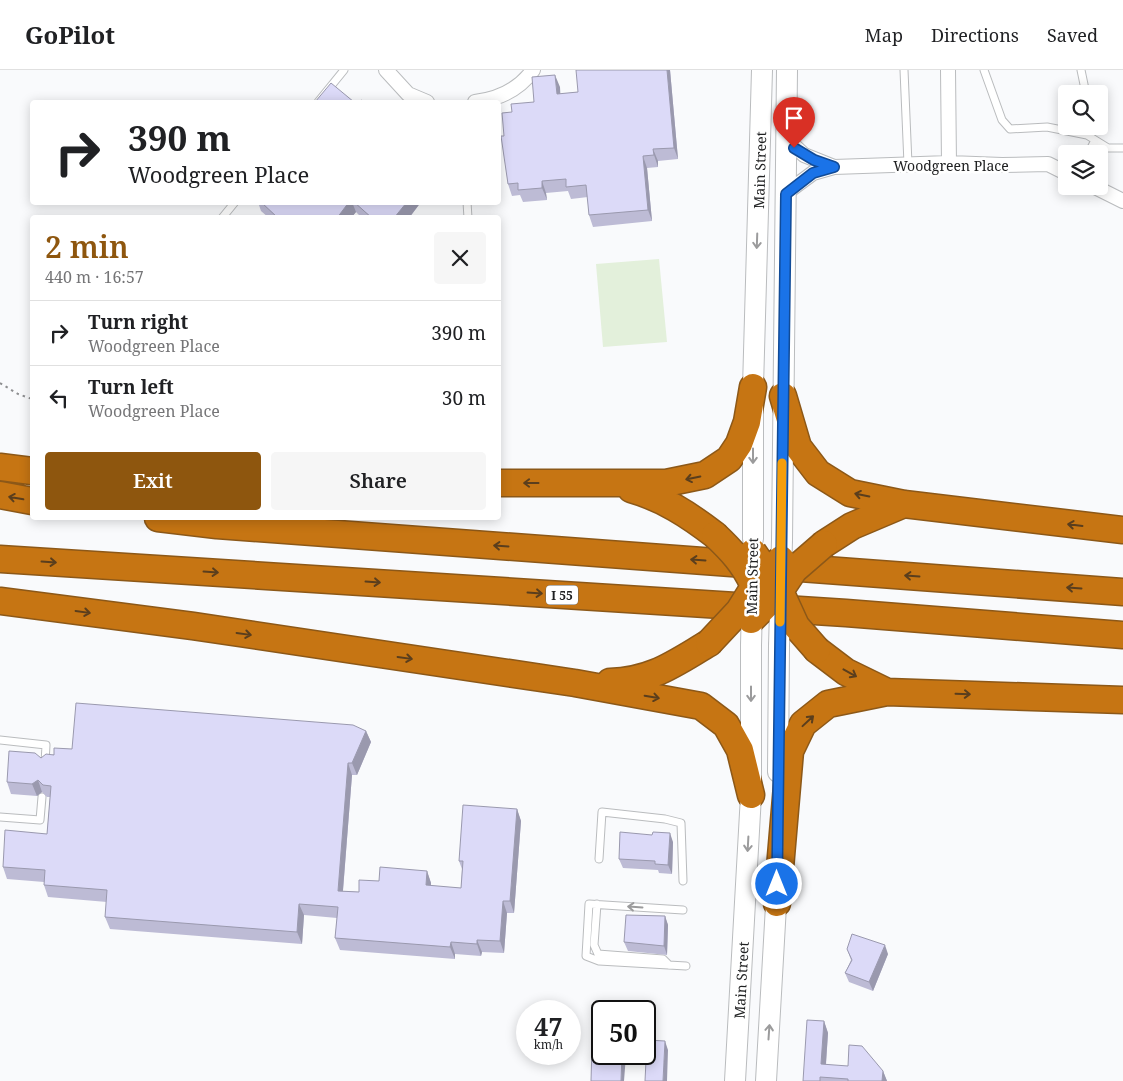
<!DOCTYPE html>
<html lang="en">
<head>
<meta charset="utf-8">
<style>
  body { margin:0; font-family:"Noto Serif",serif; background:#f6f6f6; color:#202124; height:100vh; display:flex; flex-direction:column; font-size:19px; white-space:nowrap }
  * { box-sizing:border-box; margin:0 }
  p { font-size:16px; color:#757577 }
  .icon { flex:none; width:28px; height:28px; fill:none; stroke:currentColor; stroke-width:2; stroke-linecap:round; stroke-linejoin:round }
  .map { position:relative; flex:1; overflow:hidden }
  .sheet { position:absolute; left:30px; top:145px; width:471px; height:305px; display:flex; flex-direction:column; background:#fff; border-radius:5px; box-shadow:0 2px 12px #0003 }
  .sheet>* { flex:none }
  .hud { position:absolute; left:30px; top:30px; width:471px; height:105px; border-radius:5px; box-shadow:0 2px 12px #0003; background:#fff; color:#202124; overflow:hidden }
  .fabs { position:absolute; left:1058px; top:15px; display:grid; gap:10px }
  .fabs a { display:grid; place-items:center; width:50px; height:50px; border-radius:5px; background:#fff; box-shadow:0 2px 12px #0003; font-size:25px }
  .speed { position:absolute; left:516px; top:930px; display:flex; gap:10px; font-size:25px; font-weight:700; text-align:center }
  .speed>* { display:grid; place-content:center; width:65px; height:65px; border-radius:50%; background:#fff; box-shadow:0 2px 12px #0003; line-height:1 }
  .speed small { font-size:12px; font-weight:400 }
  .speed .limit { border:2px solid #111; border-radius:8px; background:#fff; color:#111 }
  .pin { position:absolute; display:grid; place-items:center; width:42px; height:42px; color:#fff; margin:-51px -21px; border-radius:50% 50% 50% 0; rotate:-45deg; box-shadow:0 0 5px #0007 }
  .pin .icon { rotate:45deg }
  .me { position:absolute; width:55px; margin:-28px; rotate:0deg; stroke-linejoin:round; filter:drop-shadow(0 0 4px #0008) }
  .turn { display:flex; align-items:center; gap:18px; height:105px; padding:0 15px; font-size:22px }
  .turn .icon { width:65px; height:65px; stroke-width:2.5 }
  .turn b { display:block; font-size:35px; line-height:42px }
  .round { display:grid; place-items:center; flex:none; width:52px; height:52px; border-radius:5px; background:#f6f6f6 }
  .headline { display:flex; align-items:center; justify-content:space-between; height:85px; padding:0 15px }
  h1 { font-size:30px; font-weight:600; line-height:38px; color:#8e560e }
  .primary-button { display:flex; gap:10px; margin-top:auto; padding:10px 15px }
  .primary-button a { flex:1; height:58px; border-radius:5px; background:#8e560e; color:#fff; font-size:20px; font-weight:600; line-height:58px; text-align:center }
  .primary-button a+a { background:#f6f6f6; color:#202124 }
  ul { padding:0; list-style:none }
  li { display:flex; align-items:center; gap:15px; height:65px; padding:0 15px; border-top:1px solid #e0e0e0 }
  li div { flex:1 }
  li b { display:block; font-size:19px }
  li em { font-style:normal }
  header { display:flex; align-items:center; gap:30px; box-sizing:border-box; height:70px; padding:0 25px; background:#fff; border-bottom:1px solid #e0e0e0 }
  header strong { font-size:24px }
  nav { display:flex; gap:28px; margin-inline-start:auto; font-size:18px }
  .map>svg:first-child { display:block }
  .green { fill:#e3f0db }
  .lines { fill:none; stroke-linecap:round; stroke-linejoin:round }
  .lane-casing { stroke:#babcbe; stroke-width:9 }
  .street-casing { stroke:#babcbe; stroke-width:16 }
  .secondary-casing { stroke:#babcbe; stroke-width:22 }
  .highway-casing { stroke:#8c5818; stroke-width:29 }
  .path { stroke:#8e8f91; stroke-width:2; stroke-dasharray:2.5 4; stroke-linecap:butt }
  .lane { stroke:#fff; stroke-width:7 }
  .street { stroke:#fff; stroke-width:14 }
  .secondary { stroke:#fff; stroke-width:20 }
  .highway { stroke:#c67513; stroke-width:26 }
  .secondary-bridge-casing { stroke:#babcbe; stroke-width:22; stroke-linecap:butt }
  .highway-bridge-casing { stroke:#8c5818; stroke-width:29; stroke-linecap:butt }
  .secondary-bridge { stroke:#fff; stroke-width:20 }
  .highway-bridge { stroke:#c67513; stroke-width:26 }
  .wall { fill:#bdbbd5 }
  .shaded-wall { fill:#9a99ae }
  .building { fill:#dcdaf8; stroke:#9a99ae }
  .oneway { stroke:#9b9b9c }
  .oneway2 { stroke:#5a3e1d }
  .route-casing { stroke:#114b97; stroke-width:12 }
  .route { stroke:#1a73e8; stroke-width:9 }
  .slow { stroke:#f59e0b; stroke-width:9 }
  .labels { text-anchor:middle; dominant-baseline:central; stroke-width:5; stroke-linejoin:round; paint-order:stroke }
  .shield { fill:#fff; stroke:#636464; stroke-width:1 }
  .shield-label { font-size:12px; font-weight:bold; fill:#202122 }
  .street-label { font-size:14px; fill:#202122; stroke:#fff }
</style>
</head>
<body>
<header>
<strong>GoPilot</strong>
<nav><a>Map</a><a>Directions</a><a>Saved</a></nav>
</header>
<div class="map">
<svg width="1123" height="1011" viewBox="0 0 1123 1011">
  <rect width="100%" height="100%" fill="#f9fafc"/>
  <path class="green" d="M 659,189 L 667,272 L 603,277 L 596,194 Z"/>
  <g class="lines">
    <defs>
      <path id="lane" d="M 904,0 L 908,94
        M 984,0 L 1002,50 L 1010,59 L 1047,57 L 1087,65 L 1089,56
        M 1081,0 L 1086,24
        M 318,32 L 344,0
        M 1087,65 L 1108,78 L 1123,78
        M 1088,84 L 1095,70
        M 467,132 L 468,148
        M 222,148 L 235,132
        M 0,670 L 46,675 L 45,693
        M 0,747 L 40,750 L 42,727
        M 599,789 L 602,742 L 665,749 L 681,753 L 683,811
        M 597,834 L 594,875 L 598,884 L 663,889 L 669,895
        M 683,840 L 589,834 L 586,886 L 599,891 L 686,896"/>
      <path id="street" d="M 386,0 L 408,24 L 427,32
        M 948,0 L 949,93
        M 475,32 C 498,29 519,20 533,0
        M 786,68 L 804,85 L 834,97
        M 1093,116 L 1123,131
        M 786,123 L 813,103 L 834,97 L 949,93 L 1002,95 L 1048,94 L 1066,103"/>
      <g id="secondary">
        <path id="s1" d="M 753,469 L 753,317 L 762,0"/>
        <path d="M 782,470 L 787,0"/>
        <path d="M 778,702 L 779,576"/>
        <path id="s2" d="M 735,1011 L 751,725 L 751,575"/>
        <path d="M 766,1011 L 777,818"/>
      </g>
      <path id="highway" d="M 783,326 L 798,377 L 818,403 L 850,423 L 904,434 L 1123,460
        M 0,397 L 32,401
        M 499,413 L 666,413 L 705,405 L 729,389 L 739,374 L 747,352 L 753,317
        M 631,419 C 663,428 689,445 715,465
        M 0,425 L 32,431
        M 158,448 L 217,455 L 1123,522
        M 824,474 L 852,456 L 904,434
        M 0,489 L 846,543 L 1123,565
        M 0,531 L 193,556 L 575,613 L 701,636 L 726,655 L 740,680 L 751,725
        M 817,580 L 846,602 L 887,622
        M 610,612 C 652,611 675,593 709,573
        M 777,833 L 790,681 L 803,654 L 828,634 L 887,622 L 1123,630"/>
    </defs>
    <use href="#lane" class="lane-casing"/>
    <use href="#street" class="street-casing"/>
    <use href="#secondary" class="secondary-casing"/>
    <use href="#highway" class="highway-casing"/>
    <path class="path" d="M 0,313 L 18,324 L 32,329"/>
    <use href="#lane" class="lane"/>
    <use href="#street" class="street"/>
    <use href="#secondary" class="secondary"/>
    <use href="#highway" class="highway"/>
    <defs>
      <path id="secondary-bridge" d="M 751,575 L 752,536
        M 779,576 L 782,470"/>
      <path id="highway-bridge" d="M 715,465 C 731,480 744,494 753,514
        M 753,482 L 780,521 L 796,556 L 817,580
        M 751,550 L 780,521 L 794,500 L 824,474
        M 709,573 L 739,541 L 754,517 L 781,489"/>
    </defs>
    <use href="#secondary-bridge" class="secondary-bridge-casing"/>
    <use href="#highway-bridge" class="highway-bridge-casing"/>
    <use href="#secondary-bridge" class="secondary-bridge"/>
    <use href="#highway-bridge" class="highway-bridge"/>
  </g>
  <path class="wall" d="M 670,0 L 678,89 L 658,91 L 658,97 L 647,98 L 652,151 L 593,157 L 589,145 L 588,127 L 571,129 L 568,121 L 546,123 L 547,130 L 523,132 L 520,125 L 512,126 L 508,114 L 504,66 L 512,42 L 534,32 L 560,17 L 560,24 L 578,22 Z
    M 258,132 L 421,132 L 409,148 L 362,148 L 356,142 L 351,148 L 269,148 L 261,141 Z
    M 366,661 L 371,672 L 357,705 L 352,705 L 343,821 L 359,822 L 379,811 L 427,801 L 431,813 L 431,816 L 461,818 L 462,799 L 459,791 L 517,739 L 521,751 L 514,843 L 507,843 L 504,883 L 482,882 L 481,886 L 455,884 L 455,889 L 340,880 L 335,868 L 337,848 L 304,845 L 302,874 L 110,859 L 105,847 L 107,832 L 48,827 L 44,815 L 44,812 L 7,809 L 3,797 L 47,764 L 50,727 L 47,727 L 42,722 L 37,726 L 11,724 L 7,712 L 41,688 L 72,679 Z
    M 652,765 L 673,772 L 672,804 L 659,803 L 658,800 L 623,798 L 619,789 Z
    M 665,846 L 668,855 L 667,885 L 628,881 L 624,872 Z
    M 847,879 L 888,884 L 873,921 L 849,912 L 845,903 L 851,890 Z
    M 824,951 L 828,963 L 826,995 L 883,1001 L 887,1011 L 803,1011 Z"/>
  <path class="shaded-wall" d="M 667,0 L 670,0 L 678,89 L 674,78 Z
    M 555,5 L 560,17 L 561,36 L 557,24 Z
    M 653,79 L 658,91 L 658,97 L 654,85 Z
    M 643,86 L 647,98 L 652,151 L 648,140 Z
    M 542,111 L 546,123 L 547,130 L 542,118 Z
    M 349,132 L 352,132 L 356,142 L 351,148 L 337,148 Z
    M 407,132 L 421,132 L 409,148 L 394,148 Z
    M 366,661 L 371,672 L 357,705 L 352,693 Z
    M 348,693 L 352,705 L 342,832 L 338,821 Z
    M 38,710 L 42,722 L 37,726 L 32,714 Z
    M 517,739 L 521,751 L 514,843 L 510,831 Z
    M 670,763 L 673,772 L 672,804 L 668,795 Z
    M 427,801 L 431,813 L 430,827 L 426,815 Z
    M 503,831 L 507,843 L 504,883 L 500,871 Z
    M 299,834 L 304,845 L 302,874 L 297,862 Z
    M 665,846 L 668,855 L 667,885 L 664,876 Z
    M 477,870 L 482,882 L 481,886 L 477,874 Z
    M 451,872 L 455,884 L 455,889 L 450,877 Z
    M 885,875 L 888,884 L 873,921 L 869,912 Z
    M 824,951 L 828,963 L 825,1006 L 821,994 Z
    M 665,971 L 668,980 L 667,1011 L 663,1011 Z
    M 622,984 L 625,984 L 626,985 L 624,1011 L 621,1011 Z
    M 883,1001 L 887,1011 L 882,1011 Z"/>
  <path class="building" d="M 576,0 L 667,0 L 674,78 L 653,79 L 654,85 L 643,86 L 648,140 L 589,145 L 586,115 L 566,117 L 566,109 L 542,111 L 542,118 L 518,120 L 518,113 L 508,114 L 501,66 L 504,66 L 502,43 L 512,42 L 511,34 L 534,32 L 532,7 L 555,5 L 557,24 L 578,22 Z
    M 331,13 L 354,32 L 315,32 Z
    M 361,30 L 365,32 L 359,32 Z
    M 261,132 L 349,132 L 337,148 L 278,148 Z
    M 354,132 L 407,132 L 394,148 L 372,148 Z
    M 76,633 L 353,655 L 366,661 L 352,693 L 348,693 L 338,821 L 359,822 L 359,810 L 379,811 L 380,797 L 427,801 L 426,815 L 461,818 L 463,791 L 459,791 L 463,735 L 517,739 L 510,831 L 503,831 L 500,871 L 477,870 L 477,874 L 451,872 L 450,877 L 335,868 L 338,837 L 299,834 L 297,862 L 105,847 L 107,820 L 44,815 L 45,800 L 3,797 L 5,760 L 47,764 L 51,716 L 43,715 L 38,710 L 32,714 L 7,712 L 9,681 L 35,683 L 41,688 L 46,684 L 54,685 L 54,678 L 72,679 Z
    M 620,762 L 652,765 L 653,762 L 670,763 L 668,795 L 655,794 L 655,791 L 619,789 Z
    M 626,845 L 665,846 L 664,876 L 624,872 Z
    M 852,864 L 885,875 L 869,912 L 845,903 L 852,890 L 847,879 Z
    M 807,950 L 824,951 L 821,994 L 848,996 L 849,975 L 862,976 L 883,1001 L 882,1011 L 848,1011 L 848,1009 L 820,1007 L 820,1011 L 803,1011 Z
    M 647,970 L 665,971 L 663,1011 L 645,1011 Z
    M 592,975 L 602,975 L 602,984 L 622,984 L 621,1011 L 591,1011 Z"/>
  <defs><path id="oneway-shaft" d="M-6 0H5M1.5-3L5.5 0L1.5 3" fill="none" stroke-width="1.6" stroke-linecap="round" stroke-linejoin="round" transform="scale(1.25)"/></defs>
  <g class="oneway">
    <use href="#oneway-shaft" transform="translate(757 171) rotate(92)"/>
    <use href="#oneway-shaft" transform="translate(753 386) rotate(90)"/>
    <use href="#oneway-shaft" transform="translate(751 624) rotate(90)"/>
    <use href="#oneway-shaft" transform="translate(748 774) rotate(93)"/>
    <use href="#oneway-shaft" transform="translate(635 837) rotate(-176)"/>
    <use href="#oneway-shaft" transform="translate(769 962) rotate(-86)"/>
  </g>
  <g class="oneway2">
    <use href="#oneway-shaft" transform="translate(693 408) rotate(168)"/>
    <use href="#oneway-shaft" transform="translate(531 413) rotate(180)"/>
    <use href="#oneway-shaft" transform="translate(862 425) rotate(-168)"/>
    <use href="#oneway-shaft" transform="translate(16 428) rotate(-170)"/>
    <use href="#oneway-shaft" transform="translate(1075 455) rotate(-173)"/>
    <use href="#oneway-shaft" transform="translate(501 476) rotate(-176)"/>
    <use href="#oneway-shaft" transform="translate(698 490) rotate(-176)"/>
    <use href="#oneway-shaft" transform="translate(49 492) rotate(4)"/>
    <use href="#oneway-shaft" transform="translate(211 502) rotate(4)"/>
    <use href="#oneway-shaft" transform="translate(912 506) rotate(-176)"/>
    <use href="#oneway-shaft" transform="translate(373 512) rotate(4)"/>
    <use href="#oneway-shaft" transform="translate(1074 518) rotate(-176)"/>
    <use href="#oneway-shaft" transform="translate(535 523) rotate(4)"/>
    <use href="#oneway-shaft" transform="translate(83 542) rotate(8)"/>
    <use href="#oneway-shaft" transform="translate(244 564) rotate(8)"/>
    <use href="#oneway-shaft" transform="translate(405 588) rotate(8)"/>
    <use href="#oneway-shaft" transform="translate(850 603) rotate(29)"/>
    <use href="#oneway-shaft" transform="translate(963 624) rotate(2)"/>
    <use href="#oneway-shaft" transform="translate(652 627) rotate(10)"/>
    <use href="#oneway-shaft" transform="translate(808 651) rotate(-43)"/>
  </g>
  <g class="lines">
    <defs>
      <path id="route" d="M 777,814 L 786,124 L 813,103 L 834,97 L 814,90 L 794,78"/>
    </defs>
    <use href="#route" class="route-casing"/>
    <use href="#route" class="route"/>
    <path class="slow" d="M 780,552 L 782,393"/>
  </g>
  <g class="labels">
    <rect class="shield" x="546" y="515.5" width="32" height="19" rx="4"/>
    <g class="shield-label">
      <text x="562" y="525">I 55</text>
    </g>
    <g class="street-label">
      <text x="951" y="95">Woodgreen Place</text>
      <text stroke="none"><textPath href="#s1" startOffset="369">Main Street</textPath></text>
      <text transform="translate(752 506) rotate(-89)">Main Street</text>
      <text stroke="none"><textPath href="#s2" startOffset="101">Main Street</textPath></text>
    </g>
  </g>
</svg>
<div class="fabs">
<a><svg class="icon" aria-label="search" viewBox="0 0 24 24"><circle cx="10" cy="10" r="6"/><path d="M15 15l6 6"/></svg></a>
<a><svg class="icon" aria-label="layers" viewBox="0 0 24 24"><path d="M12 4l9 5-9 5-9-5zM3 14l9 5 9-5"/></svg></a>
</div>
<div class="speed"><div>47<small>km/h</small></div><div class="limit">50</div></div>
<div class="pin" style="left:794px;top:78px;background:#d93025"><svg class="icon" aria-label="arrive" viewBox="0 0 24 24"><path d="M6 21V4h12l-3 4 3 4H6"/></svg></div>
<svg class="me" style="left:777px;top:814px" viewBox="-20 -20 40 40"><circle r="17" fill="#1a73e8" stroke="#fff" stroke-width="3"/><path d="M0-11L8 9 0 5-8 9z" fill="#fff"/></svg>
<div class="hud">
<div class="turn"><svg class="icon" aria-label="right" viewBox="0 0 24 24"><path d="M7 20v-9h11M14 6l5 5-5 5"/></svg><div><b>390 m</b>Woodgreen Place</div></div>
</div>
<section class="sheet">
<div class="headline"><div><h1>2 min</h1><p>440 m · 16:57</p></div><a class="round"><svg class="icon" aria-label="close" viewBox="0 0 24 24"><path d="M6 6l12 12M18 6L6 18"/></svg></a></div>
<ul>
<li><svg class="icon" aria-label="right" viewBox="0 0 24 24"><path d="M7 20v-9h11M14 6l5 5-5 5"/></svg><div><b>Turn right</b><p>Woodgreen Place</p></div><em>390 m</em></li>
<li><svg class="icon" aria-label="left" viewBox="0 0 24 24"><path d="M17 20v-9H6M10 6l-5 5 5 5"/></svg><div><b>Turn left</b><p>Woodgreen Place</p></div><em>30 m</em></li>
</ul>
<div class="primary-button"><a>Exit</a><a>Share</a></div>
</section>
</div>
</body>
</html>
